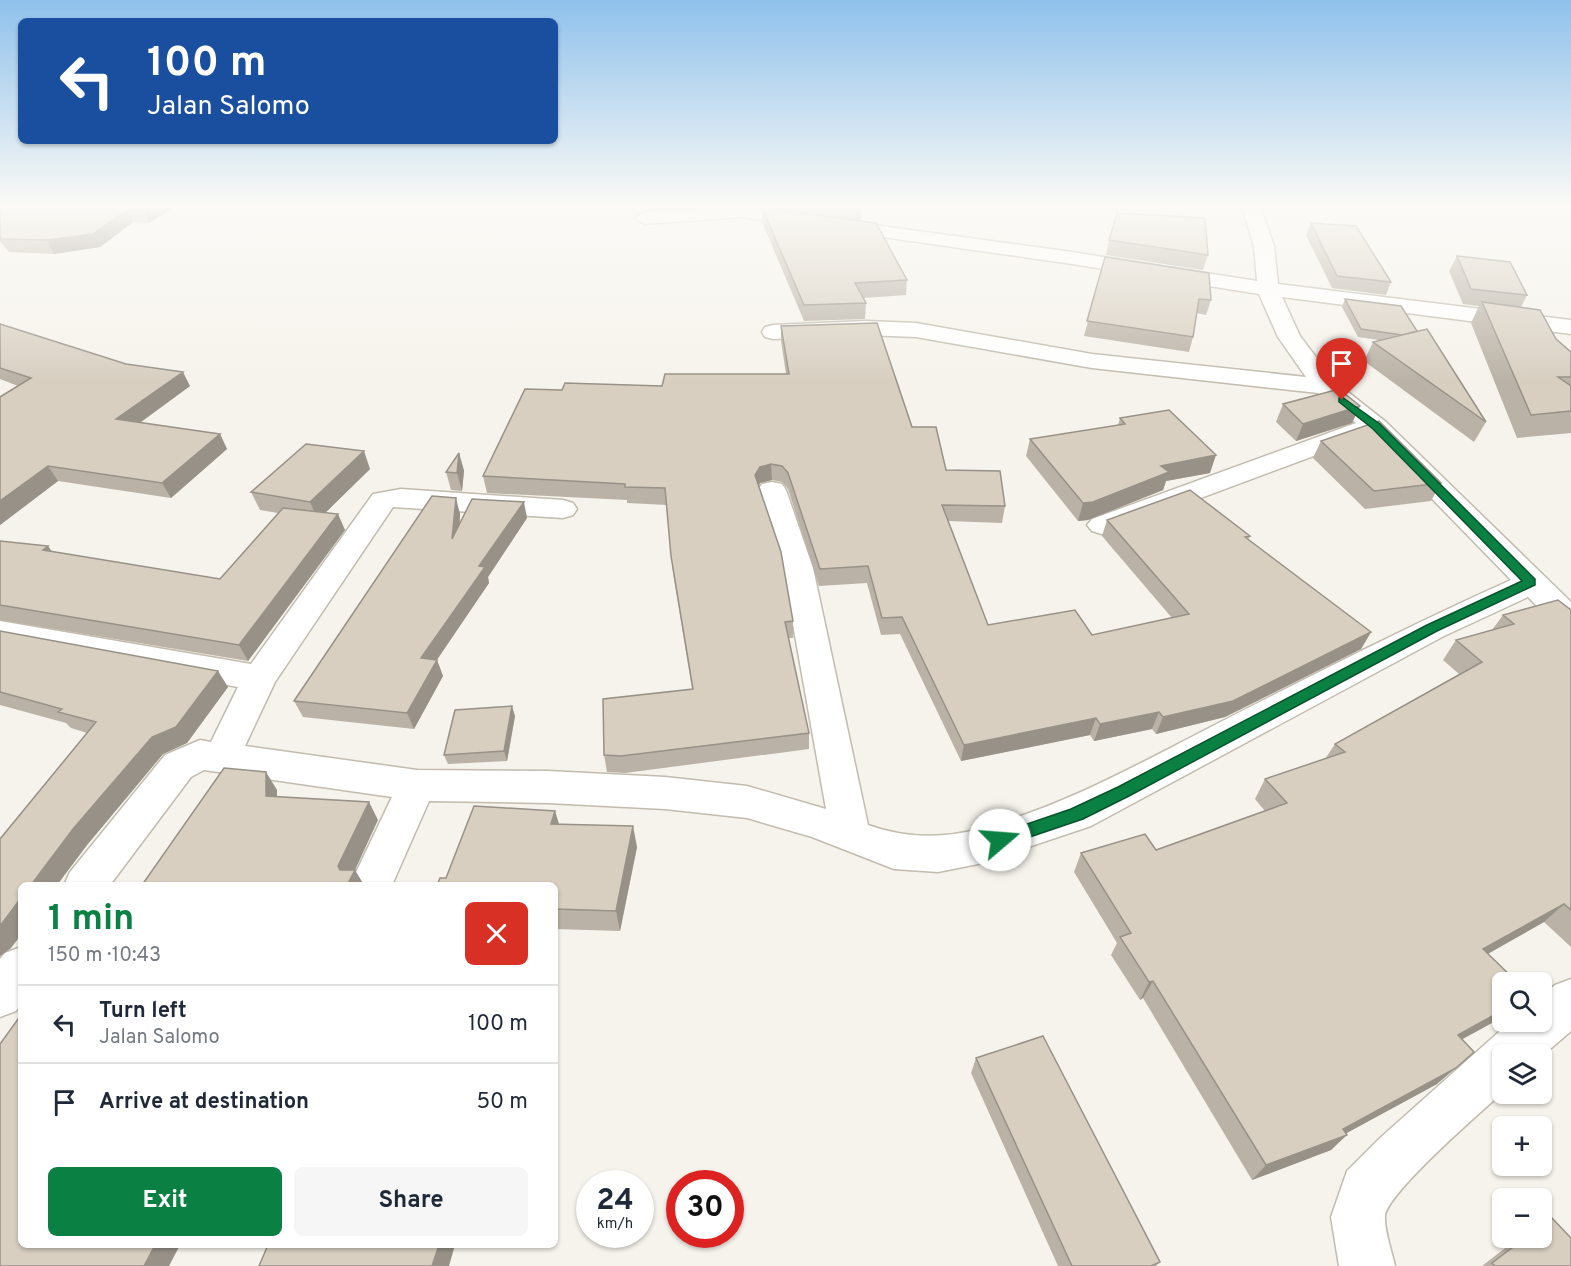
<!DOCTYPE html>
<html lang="en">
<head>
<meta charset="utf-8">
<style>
  body { margin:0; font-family:Overpass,sans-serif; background:#f6f6f7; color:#1f2937; height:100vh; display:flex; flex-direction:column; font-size:22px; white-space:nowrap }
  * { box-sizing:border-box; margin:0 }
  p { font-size:20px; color:#747a83 }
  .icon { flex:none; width:33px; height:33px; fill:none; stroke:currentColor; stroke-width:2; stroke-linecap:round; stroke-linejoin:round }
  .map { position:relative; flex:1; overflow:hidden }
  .drawer { position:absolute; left:18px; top:882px; width:540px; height:366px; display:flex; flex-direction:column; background:#fff; border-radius:9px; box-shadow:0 2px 4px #0004 }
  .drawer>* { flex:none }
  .top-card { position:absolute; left:18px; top:18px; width:540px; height:126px; border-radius:9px; box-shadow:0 2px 4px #0004; background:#1a4fa0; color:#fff; overflow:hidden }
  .tools { position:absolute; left:1492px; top:972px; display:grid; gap:12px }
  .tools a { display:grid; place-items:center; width:60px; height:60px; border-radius:9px; background:#fff; box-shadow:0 2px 4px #0004; font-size:30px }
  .speed { position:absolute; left:576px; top:1170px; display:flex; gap:12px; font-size:30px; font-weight:700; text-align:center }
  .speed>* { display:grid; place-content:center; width:78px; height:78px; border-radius:50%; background:#fff; box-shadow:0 2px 4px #0004; line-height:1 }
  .speed small { font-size:15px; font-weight:400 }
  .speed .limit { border:9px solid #d22; background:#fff; color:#111 }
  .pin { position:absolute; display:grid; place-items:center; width:51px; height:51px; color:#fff; margin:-62px -26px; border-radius:50% 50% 50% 0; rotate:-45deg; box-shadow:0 0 6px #0007 }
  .pin .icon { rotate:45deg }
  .me { position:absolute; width:66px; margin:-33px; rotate:72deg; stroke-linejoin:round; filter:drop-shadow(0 0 4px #0008) }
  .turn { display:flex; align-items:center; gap:21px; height:126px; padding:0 30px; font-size:27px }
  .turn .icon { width:78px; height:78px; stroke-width:2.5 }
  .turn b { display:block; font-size:42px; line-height:51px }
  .round { display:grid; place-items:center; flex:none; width:63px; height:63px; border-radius:9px; background:#f6f6f7 }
  .summary { display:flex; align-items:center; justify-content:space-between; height:102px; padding:0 30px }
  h1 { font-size:36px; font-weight:700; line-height:45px; color:#0b8043 }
  .button { display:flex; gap:12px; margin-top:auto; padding:12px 30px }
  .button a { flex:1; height:69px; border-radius:9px; background:#0b8043; color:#fff; font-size:24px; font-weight:700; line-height:69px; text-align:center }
  .button a+a { background:#f6f6f7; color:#1f2937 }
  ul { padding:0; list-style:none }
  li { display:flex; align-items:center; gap:18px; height:78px; padding:0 30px; border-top:2px solid #e0e1e3 }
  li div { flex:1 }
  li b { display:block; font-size:22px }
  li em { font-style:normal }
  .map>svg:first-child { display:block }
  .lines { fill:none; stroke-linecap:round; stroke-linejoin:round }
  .minor-casing { stroke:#c2bbae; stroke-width:3 }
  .minor { fill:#fff; fill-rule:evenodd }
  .wall { fill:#bab2a6 }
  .shaded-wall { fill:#979187 }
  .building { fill:#d8cfc1; stroke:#979187; stroke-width:1.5 }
  .route { fill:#0b8043; stroke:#07532c; stroke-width:1.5 }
</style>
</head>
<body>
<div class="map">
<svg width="1571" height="1266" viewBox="0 0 1571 1266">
  <rect width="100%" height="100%" fill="#f6f3ec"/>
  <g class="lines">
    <defs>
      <path id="minor" d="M 1241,204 L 1259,204 L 1274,246 L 1278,284 L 1571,320 L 1571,334 L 1282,297 L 1300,336 L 1334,381 L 1386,422 L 1571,602 L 1571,632 L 1559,629 L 1528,597 L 1444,636 L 1091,826 L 978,864 L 938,872 L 894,869 L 812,837 L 747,818 L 665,809 L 548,803 L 429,801 L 392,885 L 350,885 L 392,797 L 204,770 L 191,777 L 110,885 L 64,885 L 70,872 L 165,755 L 200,740 L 211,742 L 238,687 L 0,643 L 0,621 L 251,664 L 373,494 L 401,489 L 563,500 L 573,503 L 577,509 L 573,515 L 563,518 L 393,507 L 275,682 L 245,746 L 417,770 L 548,771 L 665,777 L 747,786 L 826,809 L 783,568 L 758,490 L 762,484 L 772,482 L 782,484 L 786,490 L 813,568 L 868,825 C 904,838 942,839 979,829 C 1061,807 1131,768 1207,729 C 1307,678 1408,626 1511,580 L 1370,435 L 1112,531 L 1102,534 L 1092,531 L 1087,525 L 1092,519 L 1356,423 L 1318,393 L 1092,368 L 916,337 L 866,335 L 773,339 L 765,337 L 762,332 L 765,327 L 773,325 L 866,321 L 916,323 L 1092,354 L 1306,377 L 1278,337 L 1259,294 L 1072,264 L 742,217 L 644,224 L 635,218 L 644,212 L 742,207 L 1072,252 L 1257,281 L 1254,246 Z
        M 21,947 L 21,1004 L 16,1011 L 0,1017 L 0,959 L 5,953 Z
        M 1571,979 L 1571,1031 L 1542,1056 L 1503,1054 L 1503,1092 C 1481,1112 1388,1192 1385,1216 C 1384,1231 1392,1251 1395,1266 L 1339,1266 L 1331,1217 L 1347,1171 L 1380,1138 L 1510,1022 L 1542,1022 L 1542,996 L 1555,985 Z"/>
    </defs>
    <use href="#minor" class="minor-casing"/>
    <use href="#minor" class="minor"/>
  </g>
  <path class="wall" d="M 0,204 L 179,204 L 149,223 L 133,222 L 100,247 L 54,254 L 9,252 L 0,241 Z
    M 754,204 L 859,204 L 862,207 L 861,221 L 755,207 Z
    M 762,208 L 907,280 L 906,295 L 864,298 L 866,303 L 865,319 L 804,321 L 762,222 Z
    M 1311,223 L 1391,282 L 1386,295 L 1332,288 L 1306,235 Z
    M 1109,240 L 1208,255 L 1203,270 L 1106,255 Z
    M 1457,256 L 1527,295 L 1521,307 L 1571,352 L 1571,433 L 1517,438 L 1471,323 L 1479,306 L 1463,304 L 1449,271 Z
    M 1105,257 L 1211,300 L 1206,315 L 1197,313 L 1193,337 L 1189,352 L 1084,336 Z
    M 1345,299 L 1417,331 L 1486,422 L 1474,442 L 1364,361 L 1373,342 L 1379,340 L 1358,337 L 1342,307 Z
    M 0,324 L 190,386 L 140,423 L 220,434 L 227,449 L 171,498 L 58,481 L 0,525 L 0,397 L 18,386 L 0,379 Z
    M 781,326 L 912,427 L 946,470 L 1005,506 L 1002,523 L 948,521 L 988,625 L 1092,635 L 1172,618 L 1102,536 L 1107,520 L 1250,536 L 1248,540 L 1371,632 L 1361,649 L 1225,717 L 1156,734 L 1152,729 L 1094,741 L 1090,735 L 961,761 L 900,634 L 881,635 L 867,583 L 819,586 L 788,489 L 782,482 L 772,480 L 760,483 L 759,485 L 793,621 L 793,638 L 788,638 L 809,733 L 809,749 L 625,773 L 607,772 L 604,755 L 692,689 L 673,573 L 667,505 L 627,503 L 627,500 L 487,493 L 483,476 L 562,390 L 662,386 L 786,374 L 781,341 Z
    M 1283,404 L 1360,406 L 1352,423 L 1296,441 L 1276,422 Z
    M 1120,418 L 1210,473 L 1166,481 L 1163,490 L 1088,520 L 1078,521 L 1026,456 L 1030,439 L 1118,425 Z
    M 1321,441 L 1441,483 L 1431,501 L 1365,509 L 1313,458 Z
    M 459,453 L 464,471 L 462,491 L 451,490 L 446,472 Z
    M 370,469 L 326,512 L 345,530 L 248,661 L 0,620 L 0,541 L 52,552 L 220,579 L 278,513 L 260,510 L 251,492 Z
    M 460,514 L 460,524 L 527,518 L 488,577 L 489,583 L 437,660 L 443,676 L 414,729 L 303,717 L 294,701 Z
    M 1571,610 L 1571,947 L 1544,922 L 1488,954 L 1462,1039 L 1437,1084 L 1346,1133 L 1331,1150 L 1252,1180 L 1143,998 L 1140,1000 L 1111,955 L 1117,943 L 1074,872 L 1081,853 L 1156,850 L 1265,811 L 1255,799 L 1265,779 L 1325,759 L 1335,744 L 1459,674 L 1443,660 L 1456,640 L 1492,630 L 1503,615 Z
    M 0,631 L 228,687 L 187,743 L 163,754 L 87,845 L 57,885 L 21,885 L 11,948 L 0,956 L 0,839 L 87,733 L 71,728 L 66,723 L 0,705 Z
    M 515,716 L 507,761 L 448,764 L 444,755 Z
    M 555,811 L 559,824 L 637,847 L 620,931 L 555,929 L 555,885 L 446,878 Z
    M 976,1058 L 1160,1262 L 1156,1266 L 1058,1266 L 971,1073 Z
    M 1551,1217 L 1571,1266 L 1482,1266 L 1518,1238 L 1542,1238 L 1542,1222 Z"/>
  <path class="shaded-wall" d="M 154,204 L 179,204 L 149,223 L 144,210 Z
    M 127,210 L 133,222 L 100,247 L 54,254 L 47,240 Z
    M 183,372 L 190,386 L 124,434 L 116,419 Z
    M 1360,406 L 1352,423 L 1296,441 L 1303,424 Z
    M 220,434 L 227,449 L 171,498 L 162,483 Z
    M 364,451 L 370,469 L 318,520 L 310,502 Z
    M 459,453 L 464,471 L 462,491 L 457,473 Z
    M 1216,455 L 1210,473 L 1166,481 L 1163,490 L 1088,520 L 1078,521 L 1083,503 L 1161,466 Z
    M 771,464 L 772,480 L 760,483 L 756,491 L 755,475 L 760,467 Z
    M 48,466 L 58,481 L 0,525 L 0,501 Z
    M 456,498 L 460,514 L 457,555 L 452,539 Z
    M 524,502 L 527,518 L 488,577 L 489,583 L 427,674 L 421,658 L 479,566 Z
    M 338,514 L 345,530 L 248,661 L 239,645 Z
    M 48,546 L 59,562 L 43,550 Z
    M 1371,632 L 1361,649 L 1225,717 L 1156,734 L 1163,717 Z
    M 437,660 L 443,676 L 414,729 L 407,713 Z
    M 218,671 L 228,687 L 187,743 L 163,754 L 87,845 L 57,885 L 31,885 L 73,829 L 152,737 Z
    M 512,706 L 515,716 L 507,761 L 504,751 Z
    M 1159,712 L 1152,729 L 1094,741 L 1100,724 Z
    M 1096,718 L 1090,735 L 961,761 L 964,745 Z
    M 266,772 L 277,790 L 277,814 L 266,796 Z
    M 369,802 L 378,820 L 350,881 L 355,870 L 364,885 L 347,885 L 338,866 Z
    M 555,811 L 561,832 L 551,824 Z
    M 633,826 L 637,847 L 620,931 L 616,911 Z
    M 21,898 L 21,935 L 11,948 L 0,956 L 0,926 Z
    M 1564,904 L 1544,922 L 1464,967 L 1483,949 Z
    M 1153,981 L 1143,998 L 1140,1000 L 1149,982 Z
    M 1503,1010 L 1503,1017 L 1439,1052 L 1458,1035 Z
    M 1456,1068 L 1437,1084 L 1334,1140 L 1347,1135 L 1331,1150 L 1252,1180 L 1266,1165 L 1343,1129 Z
    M 155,1245 L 180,1245 L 169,1266 L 144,1266 Z
    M 439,1245 L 455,1245 L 449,1266 L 432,1266 Z"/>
  <path class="building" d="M 0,204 L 154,204 L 144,210 L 127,210 L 93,234 L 47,240 L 1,239 L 0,237 Z
    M 841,204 L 859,204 L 862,207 Z
    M 762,208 L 876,223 L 907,280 L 855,283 L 866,303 L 804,305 Z
    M 1117,213 L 1205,218 L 1208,255 L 1109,240 Z
    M 1311,223 L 1356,226 L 1391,282 L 1337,276 Z
    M 1457,256 L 1510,262 L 1527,295 L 1471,289 Z
    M 1105,257 L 1209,273 L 1211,300 L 1199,299 L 1193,337 L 1087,321 Z
    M 1345,299 L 1401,306 L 1417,331 L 1402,335 L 1361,329 Z
    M 1482,302 L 1540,310 L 1556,339 L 1571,352 L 1571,377 L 1558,377 L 1571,386 L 1571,411 L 1531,415 Z
    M 877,323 L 912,427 L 936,427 L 946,470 L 1000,471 L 1005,506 L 942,505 L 988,625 L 1075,610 L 1092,635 L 1189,614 L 1107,520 L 1190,490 L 1250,536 L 1245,537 L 1371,632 L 1233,701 L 1163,717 L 1159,712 L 1100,724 L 1096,718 L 964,745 L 902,617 L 882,618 L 868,566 L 820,569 L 788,473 L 782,466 L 771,464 L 760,467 L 755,475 L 781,552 L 793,621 L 785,622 L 809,733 L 621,756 L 604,755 L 603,699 L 693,689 L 671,556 L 665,488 L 625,487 L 625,484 L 483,476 L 525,389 L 562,390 L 565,383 L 662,386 L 665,374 L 789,374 L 781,326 Z
    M 0,324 L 126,364 L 183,372 L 116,419 L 220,434 L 162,483 L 48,466 L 0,501 L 0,397 L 31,378 L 0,368 Z
    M 1427,329 L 1486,422 L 1373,342 Z
    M 1339,389 L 1360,406 L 1303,424 L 1283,404 Z
    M 1169,410 L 1216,455 L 1161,466 L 1169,472 L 1093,502 L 1083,503 L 1030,439 L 1125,424 L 1120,418 Z
    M 1379,421 L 1441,483 L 1374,491 L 1321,441 Z
    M 306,444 L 364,451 L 310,502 L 251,492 Z
    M 459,453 L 457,473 L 446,472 Z
    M 432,496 L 456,498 L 452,539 L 472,499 L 524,502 L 479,566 L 485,567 L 421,658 L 437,660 L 407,713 L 294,701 Z
    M 283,508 L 338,514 L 239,645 L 0,605 L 0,541 L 48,546 L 43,550 L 220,579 Z
    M 1558,600 L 1571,610 L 1571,910 L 1564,904 L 1483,949 L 1517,982 L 1503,982 L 1503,1010 L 1458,1035 L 1474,1052 L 1456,1068 L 1343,1129 L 1347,1135 L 1266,1165 L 1153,981 L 1149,982 L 1120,937 L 1131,933 L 1081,853 L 1145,834 L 1156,850 L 1287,803 L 1265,779 L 1345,752 L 1335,744 L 1482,662 L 1456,640 L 1514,624 L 1503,615 Z
    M 0,631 L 218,671 L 176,727 L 152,737 L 73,829 L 31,885 L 21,885 L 21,898 L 0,926 L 0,839 L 96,722 L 58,712 L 62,709 L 0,692 Z
    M 512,706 L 504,751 L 444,755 L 455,710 Z
    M 224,768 L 266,772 L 266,796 L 369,802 L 338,866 L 340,870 L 355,870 L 347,885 L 142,885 Z
    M 474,806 L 555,811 L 551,824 L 633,826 L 616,911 L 555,909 L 555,885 L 437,885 L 440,878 L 446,878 Z
    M 21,1015 L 21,1245 L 155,1245 L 144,1266 L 0,1266 L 0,1044 Z
    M 1043,1036 L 1160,1262 L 1151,1266 L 1072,1266 L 976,1058 Z
    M 1551,1217 L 1571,1238 L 1571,1266 L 1495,1266 L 1492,1263 L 1525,1238 L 1542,1238 L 1542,1224 Z
    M 268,1245 L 439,1245 L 432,1266 L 259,1266 Z"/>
  <linearGradient id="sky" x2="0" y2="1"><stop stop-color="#8fc1ec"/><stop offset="0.54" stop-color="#fbfaf6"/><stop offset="1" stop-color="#fbfaf6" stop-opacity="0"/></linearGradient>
  <rect width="1571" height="381" fill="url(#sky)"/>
  <path class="route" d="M 1342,397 L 1380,424 L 1535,579 L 1535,585 L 1437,631 L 1129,796 L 1083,819 L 1000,847 L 995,845 L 992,840 L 995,835 L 1071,809 L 1118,787 L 1427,625 L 1522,581 L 1373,429 L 1339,402 L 1339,398 Z"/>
</svg>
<div class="tools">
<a><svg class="icon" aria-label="search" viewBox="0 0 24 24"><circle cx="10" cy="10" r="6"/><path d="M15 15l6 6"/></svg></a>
<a><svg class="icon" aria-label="layers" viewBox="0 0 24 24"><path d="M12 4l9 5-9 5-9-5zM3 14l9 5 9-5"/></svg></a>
<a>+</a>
<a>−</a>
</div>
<div class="speed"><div>24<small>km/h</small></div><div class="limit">30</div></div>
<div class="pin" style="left:1342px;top:400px;background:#d93025"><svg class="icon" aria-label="arrive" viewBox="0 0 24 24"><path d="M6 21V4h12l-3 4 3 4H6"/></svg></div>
<svg class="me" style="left:1000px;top:840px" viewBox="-20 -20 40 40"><circle r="19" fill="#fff"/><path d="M0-13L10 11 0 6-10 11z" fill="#0b8043"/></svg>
<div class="top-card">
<div class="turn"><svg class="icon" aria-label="left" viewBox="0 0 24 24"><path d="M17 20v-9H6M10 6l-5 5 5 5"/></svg><div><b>100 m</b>Jalan Salomo</div></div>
</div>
<section class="drawer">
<div class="summary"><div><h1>1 min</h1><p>150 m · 10:43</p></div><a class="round" style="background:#d93025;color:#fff"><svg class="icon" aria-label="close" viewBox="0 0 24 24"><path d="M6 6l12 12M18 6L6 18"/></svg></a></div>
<ul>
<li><svg class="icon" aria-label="left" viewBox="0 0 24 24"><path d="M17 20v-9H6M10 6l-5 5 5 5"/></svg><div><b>Turn left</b><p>Jalan Salomo</p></div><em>100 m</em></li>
<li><svg class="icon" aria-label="arrive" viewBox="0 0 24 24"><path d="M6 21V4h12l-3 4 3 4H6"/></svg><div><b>Arrive at destination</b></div><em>50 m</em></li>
</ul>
<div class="button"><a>Exit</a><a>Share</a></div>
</section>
</div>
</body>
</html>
